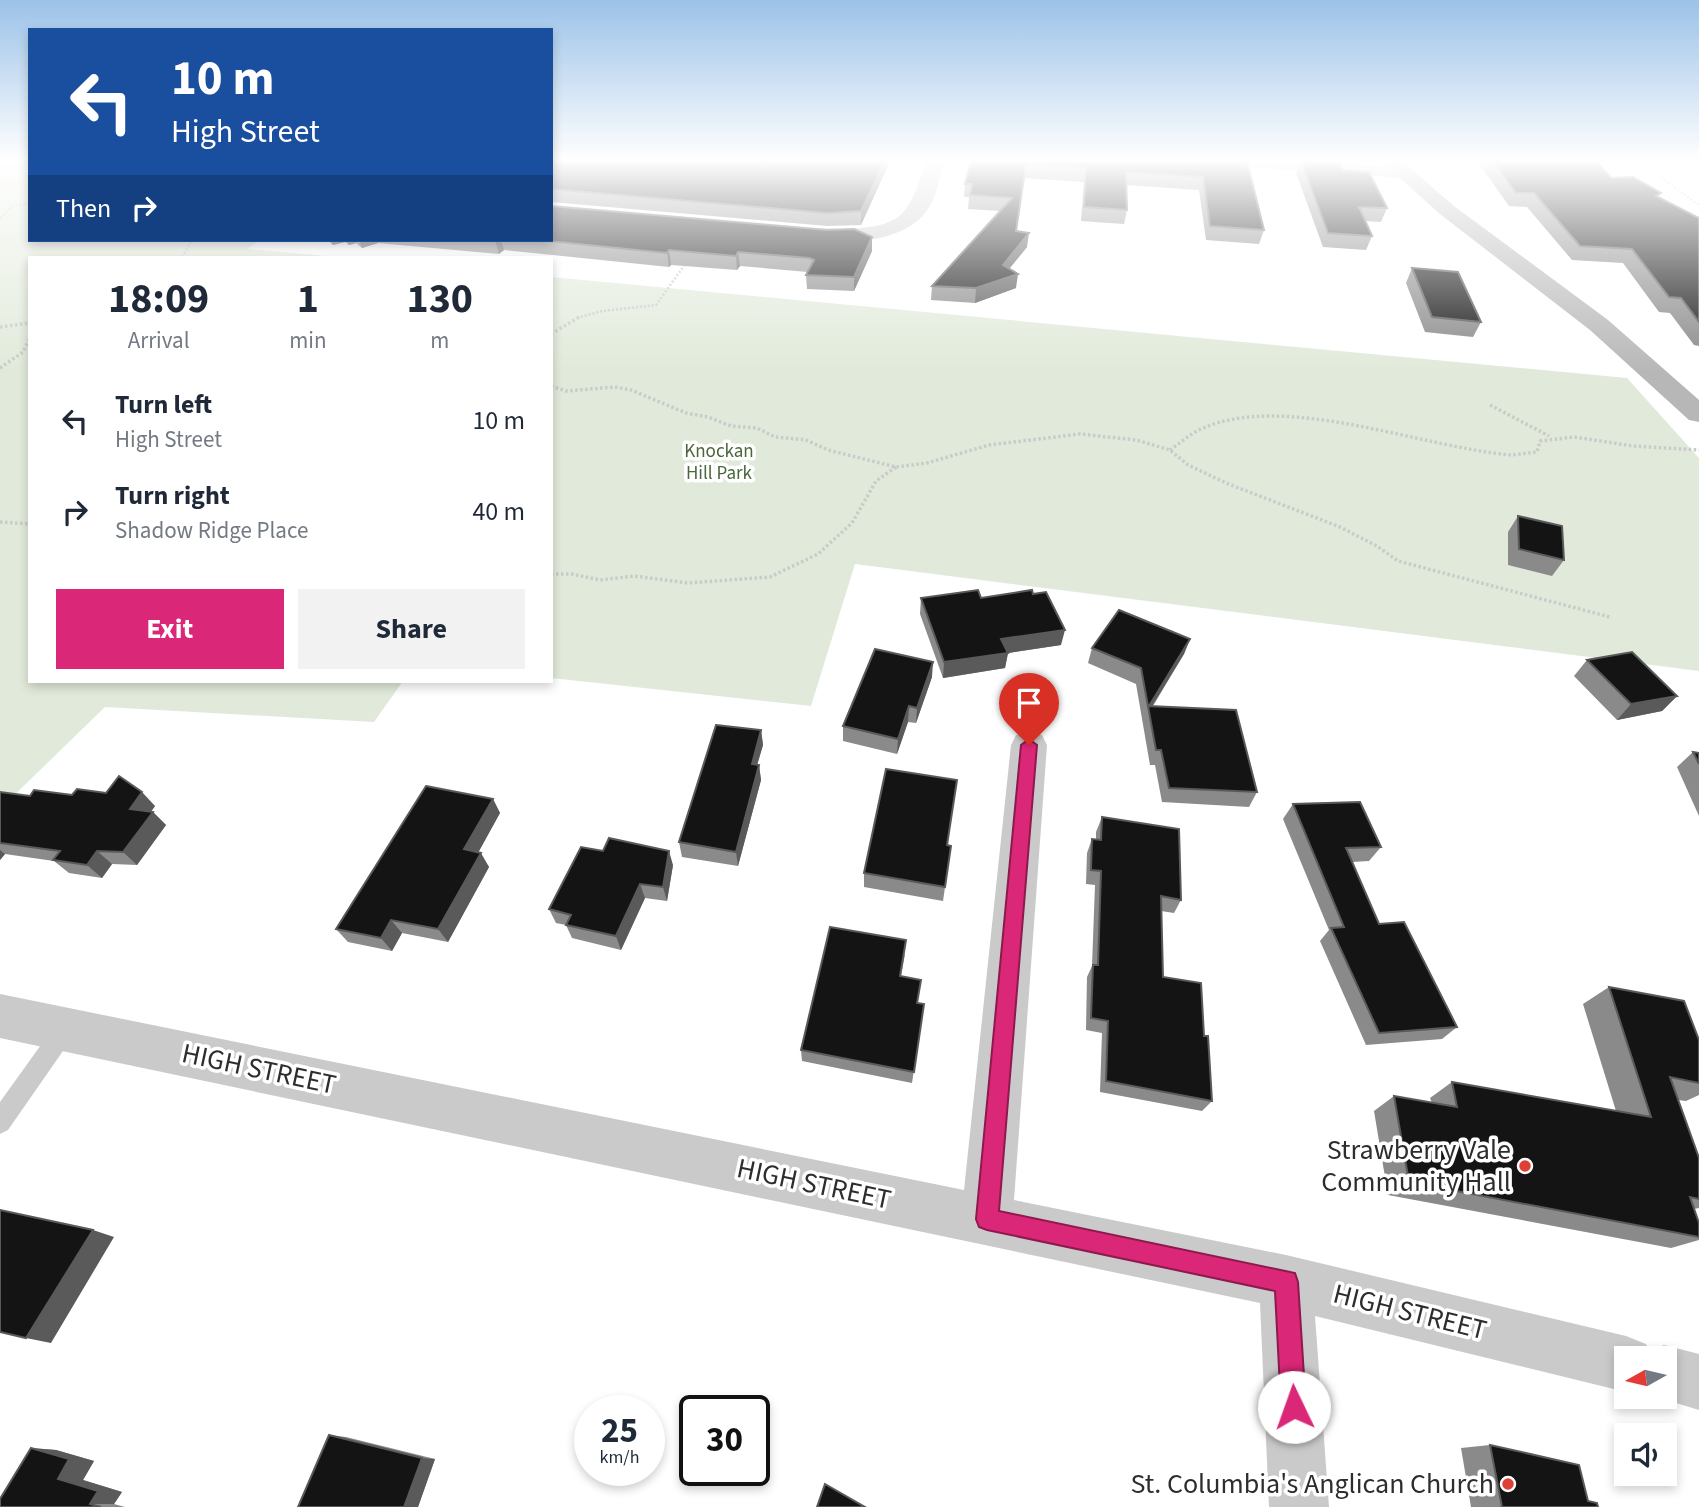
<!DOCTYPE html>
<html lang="en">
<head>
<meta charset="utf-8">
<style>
  body { margin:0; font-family:"Source Sans 3",sans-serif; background:#f2f2f3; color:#1f2937; height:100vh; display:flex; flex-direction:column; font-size:26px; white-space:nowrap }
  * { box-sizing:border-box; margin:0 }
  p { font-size:23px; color:#747a83 }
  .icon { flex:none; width:38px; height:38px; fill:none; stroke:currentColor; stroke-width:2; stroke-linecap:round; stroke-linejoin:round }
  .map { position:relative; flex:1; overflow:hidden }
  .details { position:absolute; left:28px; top:256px; width:525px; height:427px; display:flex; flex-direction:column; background:#fff; border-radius:0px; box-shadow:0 4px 10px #0003 }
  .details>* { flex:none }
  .top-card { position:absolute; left:28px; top:28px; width:525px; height:214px; border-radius:0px; box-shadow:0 4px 10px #0003; background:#1a4fa0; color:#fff; overflow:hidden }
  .needle { width:46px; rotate:262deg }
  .tools { position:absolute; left:1614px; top:1346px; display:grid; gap:14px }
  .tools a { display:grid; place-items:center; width:63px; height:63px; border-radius:0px; background:#fff; box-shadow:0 4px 10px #0003; font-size:35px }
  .speed { position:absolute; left:574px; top:1395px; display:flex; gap:14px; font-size:35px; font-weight:700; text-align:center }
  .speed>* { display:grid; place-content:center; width:91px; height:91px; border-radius:50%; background:#fff; box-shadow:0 4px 10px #0003; line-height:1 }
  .speed small { font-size:18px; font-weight:400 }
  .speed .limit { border:4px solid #111; border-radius:10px; background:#fff; color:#111 }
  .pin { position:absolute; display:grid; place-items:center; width:60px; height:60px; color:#fff; margin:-72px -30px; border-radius:50% 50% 50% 0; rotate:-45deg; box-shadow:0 0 7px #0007 }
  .pin .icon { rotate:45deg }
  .me { position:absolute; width:77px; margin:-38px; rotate:357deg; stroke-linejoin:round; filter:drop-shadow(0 0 5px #0008) }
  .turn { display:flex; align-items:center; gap:24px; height:147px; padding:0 28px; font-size:32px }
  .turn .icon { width:91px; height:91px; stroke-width:2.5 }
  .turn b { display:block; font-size:49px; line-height:60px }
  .then { display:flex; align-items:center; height:66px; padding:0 28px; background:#0003; gap:14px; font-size:26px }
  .eta { display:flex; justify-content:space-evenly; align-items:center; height:119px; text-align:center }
  .eta b { font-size:42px; font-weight:700; line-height:49px }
  .button { display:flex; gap:14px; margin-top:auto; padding:14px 28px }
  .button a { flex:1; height:80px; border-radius:0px; background:#db2777; color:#fff; font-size:28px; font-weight:700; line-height:80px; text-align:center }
  .button a+a { background:#f2f2f3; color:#1f2937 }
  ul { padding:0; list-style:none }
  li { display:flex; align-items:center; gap:21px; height:91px; padding:0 28px }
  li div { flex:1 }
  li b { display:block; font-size:26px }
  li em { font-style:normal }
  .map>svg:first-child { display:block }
  .green { fill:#e1eada }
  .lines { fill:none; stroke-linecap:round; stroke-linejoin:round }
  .path-far1 { stroke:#cacaca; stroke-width:2.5; stroke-dasharray:2 2; stroke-linecap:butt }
  .path { stroke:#cacaca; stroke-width:3.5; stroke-dasharray:2.5 2.5; stroke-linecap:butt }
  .lane { fill:#cacaca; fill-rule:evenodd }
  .street { fill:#cacaca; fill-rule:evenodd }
  .secondary { fill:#b7b7b7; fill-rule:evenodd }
  .wall { fill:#8a8a8a }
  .shaded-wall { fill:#5a5a5a }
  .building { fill:#141414; stroke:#5a5a5a; stroke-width:2 }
  .route { fill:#db2777; stroke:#8e194d; stroke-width:2 }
  .poi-dot { fill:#dd4035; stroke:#fff; stroke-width:2.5 }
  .labels { text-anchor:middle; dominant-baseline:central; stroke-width:7; stroke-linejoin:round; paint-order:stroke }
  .far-park-label { font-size:19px; fill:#4a663c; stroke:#fff }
  .near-street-label { font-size:28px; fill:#2d2d2d; stroke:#fff }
  .near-poi-label { font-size:28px; fill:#2d2d2d; stroke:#fff; text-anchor:end }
</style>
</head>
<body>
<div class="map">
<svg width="1699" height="1507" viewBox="0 0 1699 1507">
  <rect width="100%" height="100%" fill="#fff"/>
  <path class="green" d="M 0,161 L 30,161 L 30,240 L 259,240 L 248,249 L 336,257 L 30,257 L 30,681 L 403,681 L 374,722 L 105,707 L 0,809 Z
    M 551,277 L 1627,378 L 1699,458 L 1699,671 L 855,564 L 811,706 L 551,678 Z"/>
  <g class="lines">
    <path class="path-far1" d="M 1639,161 L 1699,205
      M 0,218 L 13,206 L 30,204
      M 182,257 L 192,240
      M 577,318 L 602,311 L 656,305 L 686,263"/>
    <path class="path" d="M 0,327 L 30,323
      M 551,334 L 581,316
      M 0,368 L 23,352 L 30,338
      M 551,386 L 566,391 L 615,387 L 631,390 L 686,413 L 708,417 L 731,426 L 757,428 L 775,437 L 806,440 L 828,450 L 896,467 L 927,463 L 989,445 L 1080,434 L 1136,440 L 1170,450 L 1188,465 L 1226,483 L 1340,527 L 1377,546 L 1398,561 L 1610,617
      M 1490,405 L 1549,436
      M 1170,450 C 1180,443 1190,434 1201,429 C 1285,391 1422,448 1512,455 L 1537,452 L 1540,441 L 1574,437 L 1633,446 L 1699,450
      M 0,522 L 30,524
      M 551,574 L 572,574 L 600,580 L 634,576 L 688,583 L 770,577 L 818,554 L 852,523 L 876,481 L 896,467"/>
    <path class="lane" d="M 64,1021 L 72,1024 L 75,1031 L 72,1038 L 8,1130 L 0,1134 L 0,1102 L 56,1024 Z"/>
    <path class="street" d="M 926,161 L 944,161 C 939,178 937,198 926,212 C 903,242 843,247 809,238 L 806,234 L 809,230 C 820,227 831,229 842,229 C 904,227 908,216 926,161 Z
      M 1219,161 L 1310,161 L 1402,168 L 1411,173 L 1402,178 L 1228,166 Z
      M 1029,731 L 1042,735 L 1047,745 L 1014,1200 L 1286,1255 L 1626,1336 L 1646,1344 L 1649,1351 L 1664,1345 L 1699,1354 L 1699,1410 L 1653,1396 L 1664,1396 L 1664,1358 L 1626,1358 L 1626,1392 L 1315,1316 L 1329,1507 L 1269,1507 L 1260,1303 L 0,1038 L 0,994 L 964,1190 L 1011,745 L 1016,735 Z"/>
    <path class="secondary" d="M 1381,161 L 1402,161 L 1454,206 L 1608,320 L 1699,400 L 1699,422 L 1689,420 L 1590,330 L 1440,214 Z"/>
  </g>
  <path class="wall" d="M 551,161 L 890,161 L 861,225 L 827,226 L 551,202 Z
    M 971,161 L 1247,161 L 1264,230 L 1259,244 L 1206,240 L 1199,190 L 1126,185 L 1127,210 L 1124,224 L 1081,221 L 1084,182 L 1024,178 L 1016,231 L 1027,247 L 1009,269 L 1016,288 L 975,303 L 931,300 L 932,286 L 1000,211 L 968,209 L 969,197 L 964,197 L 965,184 Z
    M 1300,161 L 1317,161 L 1343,170 L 1387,208 L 1381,222 L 1365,221 L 1372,236 L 1366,250 L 1323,247 L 1296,173 Z
    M 1477,161 L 1597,161 L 1611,178 L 1658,197 L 1699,218 L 1699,346 L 1694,345 L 1670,313 L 1659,312 L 1623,263 L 1572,260 L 1527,207 L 1509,206 Z
    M 872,237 L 872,251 L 854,291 L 807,289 L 806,275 L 808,272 L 740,266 L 737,270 L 671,265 L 669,267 L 504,250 L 499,254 L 378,243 L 362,248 L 356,243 L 349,245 L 345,242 L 333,245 L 327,240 L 551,240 Z
    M 1412,268 L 1481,322 L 1473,337 L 1425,332 L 1406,283 Z
    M 1518,516 L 1564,560 L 1552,576 L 1508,565 L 1508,532 Z
    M 921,598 L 981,598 L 1061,645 L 1008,653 L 1005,668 L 943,678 L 920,614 Z
    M 1190,639 L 1184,654 L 1153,706 L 1257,792 L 1249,807 L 1162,802 L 1155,765 L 1150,765 L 1136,684 L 1088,663 L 1092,648 Z
    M 1587,660 L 1677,696 L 1662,711 L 1617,720 L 1574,676 Z
    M 932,677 L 916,723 L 908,722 L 897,754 L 843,741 L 843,726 Z
    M 761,730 L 763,745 L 757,765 L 759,765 L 761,780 L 738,866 L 682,857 L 679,842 Z
    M 1693,752 L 1699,753 L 1699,816 L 1677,767 Z
    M 0,792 L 30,796 L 155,806 L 151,812 L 153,812 L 166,825 L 137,865 L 112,864 L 102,878 L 69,873 L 54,861 L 5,854 L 0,860 Z
    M 493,799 L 500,813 L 478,852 L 489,867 L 448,942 L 402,933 L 392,951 L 348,942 L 336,929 Z
    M 1293,804 L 1381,847 L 1369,861 L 1352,862 L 1379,924 L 1457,1027 L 1442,1039 L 1366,1045 L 1320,941 L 1329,930 L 1283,819 Z
    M 1102,817 L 1181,900 L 1174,913 L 1161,911 L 1163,977 L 1204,1036 L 1212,1101 L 1202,1111 L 1100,1092 L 1102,1033 L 1086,1030 L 1087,977 L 1092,966 L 1095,885 L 1086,884 L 1087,853 L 1092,839 L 1096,839 L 1096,832 Z
    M 947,845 L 951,846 L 943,901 L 864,887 L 864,873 Z
    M 673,865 L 667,901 L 645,898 L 621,950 L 572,938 L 566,925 L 556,923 L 549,909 Z
    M 905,954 L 901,976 L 918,1003 L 924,1004 L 912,1083 L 802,1061 L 801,1050 Z
    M 1609,987 L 1699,1040 L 1699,1095 L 1686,1101 L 1678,1100 L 1699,1158 L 1699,1208 L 1694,1209 L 1699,1223 L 1699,1240 L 1671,1248 L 1388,1195 L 1374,1111 L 1394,1096 L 1432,1103 L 1430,1098 L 1452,1082 L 1616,1111 L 1583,1004 Z
    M 329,1435 L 346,1437 L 435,1459 L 418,1507 L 298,1507 Z
    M 1490,1445 L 1588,1501 L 1598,1507 L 1471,1507 L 1461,1448 Z
    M 31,1448 L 56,1450 L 94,1461 L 83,1480 L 122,1492 L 114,1504 L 125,1507 L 0,1507 Z"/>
  <path class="shaded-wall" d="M 885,161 L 890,161 L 861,225 L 861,211 Z
    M 1029,233 L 1027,247 L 1001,279 L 1003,265 Z
    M 872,237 L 872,251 L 854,291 L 854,277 Z
    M 330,240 L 344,240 L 345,242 L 333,245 Z
    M 347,240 L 355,240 L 356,243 L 349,245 Z
    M 359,240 L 376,240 L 378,243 L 362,248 Z
    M 495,240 L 501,240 L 504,250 L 499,254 Z
    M 669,250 L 671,265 L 669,267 L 667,253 Z
    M 738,252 L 740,266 L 737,270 L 736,256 Z
    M 1018,274 L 1016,288 L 975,303 L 976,288 Z
    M 1065,630 L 1061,645 L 1008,653 L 1005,668 L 943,678 L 944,662 L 1001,639 Z
    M 1190,639 L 1184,654 L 1149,711 L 1148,707 Z
    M 933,662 L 932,677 L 916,723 L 917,708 Z
    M 1677,696 L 1662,711 L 1617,720 L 1631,704 Z
    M 909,706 L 908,722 L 897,754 L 898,739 Z
    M 761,730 L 763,745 L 753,779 L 752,764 Z
    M 759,765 L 761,780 L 738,866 L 736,852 Z
    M 142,792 L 155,806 L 143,822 L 130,809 Z
    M 493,799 L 500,813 L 472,864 L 464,849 Z
    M 153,812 L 166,825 L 137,865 L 123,852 Z
    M 0,850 L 5,854 L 0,860 Z
    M 97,851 L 112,864 L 102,878 L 87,865 Z
    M 669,851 L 673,865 L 667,901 L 663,887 Z
    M 481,853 L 489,867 L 448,942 L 438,929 Z
    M 640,884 L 645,898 L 621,950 L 616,936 Z
    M 391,920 L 402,933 L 392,951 L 381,938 Z
    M 93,1230 L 114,1237 L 51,1343 L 26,1338 Z
    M 31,1448 L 56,1450 L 94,1461 L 83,1480 L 122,1492 L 114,1504 L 90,1504 L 58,1479 Z
    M 422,1458 L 435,1459 L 418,1507 L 404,1507 Z"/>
  <path class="building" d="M 551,161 L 885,161 L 861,211 L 827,213 L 551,189 Z
    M 971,161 L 1247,161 L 1264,230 L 1210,226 L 1203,177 L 1126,172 L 1127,210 L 1084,207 L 1086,168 L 1026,164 L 1016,231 L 1029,233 L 1003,265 L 1018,274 L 976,288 L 932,286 L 1012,198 L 970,195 L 972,184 L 965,184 Z
    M 1301,161 L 1340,163 L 1343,170 L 1369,172 L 1387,208 L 1359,207 L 1372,236 L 1328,233 Z
    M 1493,161 L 1597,161 L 1611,178 L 1633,177 L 1661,193 L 1656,196 L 1699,218 L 1699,322 L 1681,298 L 1669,297 L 1632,249 L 1580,246 L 1534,193 L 1516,193 Z
    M 551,206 L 827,230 L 854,229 L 872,237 L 854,277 L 806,275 L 814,260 L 809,258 L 738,252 L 736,256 L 669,250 L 667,253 L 538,240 L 551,240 Z
    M 1412,268 L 1458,272 L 1481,322 L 1432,317 Z
    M 1518,516 L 1562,526 L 1564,560 L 1519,549 Z
    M 978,590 L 981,598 L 1032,590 L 1033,594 L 1046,592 L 1065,630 L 1001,639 L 1008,653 L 944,662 L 921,598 Z
    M 1119,610 L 1190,639 L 1149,706 L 1236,710 L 1257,792 L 1169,788 L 1161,750 L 1156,750 L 1141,668 L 1092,648 Z
    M 875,649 L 933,662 L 917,708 L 909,706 L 898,739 L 843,726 Z
    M 1632,652 L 1677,696 L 1631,704 L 1587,660 Z
    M 716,725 L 761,730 L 752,764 L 759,765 L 736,852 L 679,842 Z
    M 1693,752 L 1699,753 L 1699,764 Z
    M 886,769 L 957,780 L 947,845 L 951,846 L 945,887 L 864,873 Z
    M 119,776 L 142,792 L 130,809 L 153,812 L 123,852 L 97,851 L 87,865 L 53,860 L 60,851 L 0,843 L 0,792 L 30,796 L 34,790 L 72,795 L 77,789 L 106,793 Z
    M 426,786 L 493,799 L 464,849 L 481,853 L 438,929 L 391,920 L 381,938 L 336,929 Z
    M 1360,802 L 1381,847 L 1346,848 L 1379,924 L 1404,922 L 1457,1027 L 1379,1033 L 1331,928 L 1344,927 L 1293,804 Z
    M 1102,817 L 1179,829 L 1181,900 L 1161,896 L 1163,977 L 1201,983 L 1204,1036 L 1208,1036 L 1212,1101 L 1106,1081 L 1108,1021 L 1091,1018 L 1093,965 L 1098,965 L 1101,871 L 1091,870 L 1092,839 L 1101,840 Z
    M 609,838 L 669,851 L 663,887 L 640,884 L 616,936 L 566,925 L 571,915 L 549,909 L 581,847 L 603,851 Z
    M 830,927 L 906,940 L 900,976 L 921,980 L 917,1003 L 924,1004 L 914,1072 L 801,1050 Z
    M 1609,987 L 1684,1001 L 1699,1040 L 1699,1083 L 1670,1077 L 1699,1158 L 1699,1199 L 1690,1197 L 1699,1223 L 1699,1237 L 1409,1182 L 1394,1096 L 1457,1107 L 1452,1082 L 1651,1117 Z
    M 0,1210 L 93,1230 L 26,1338 L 0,1332 Z
    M 329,1435 L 422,1458 L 404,1507 L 298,1507 Z
    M 1490,1445 L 1579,1465 L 1588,1501 L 1597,1503 L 1598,1507 L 1502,1507 Z
    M 31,1448 L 69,1459 L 58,1479 L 98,1491 L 90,1504 L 101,1507 L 0,1507 L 0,1499 Z
    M 825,1484 L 865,1507 L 817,1507 Z"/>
  <linearGradient id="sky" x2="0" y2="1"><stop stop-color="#9bc2e8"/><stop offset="0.43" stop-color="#fff"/><stop offset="1" stop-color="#fff" stop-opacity="0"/></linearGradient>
  <rect width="1699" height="372" fill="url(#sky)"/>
  <path class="route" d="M 1029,739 L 1037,745 L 999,1211 L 1295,1273 L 1298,1282 L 1306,1407 L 1302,1416 L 1294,1419 L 1285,1416 L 1281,1407 L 1275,1291 L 987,1230 L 979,1227 L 976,1219 L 1021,745 Z"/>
  <g class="poi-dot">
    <circle cx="1525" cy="1166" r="7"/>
    <circle cx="1508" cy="1484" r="7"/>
  </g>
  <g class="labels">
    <g class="far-park-label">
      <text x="719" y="451">Knockan<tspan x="719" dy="22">Hill Park</tspan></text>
    </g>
    <g class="near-street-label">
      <text transform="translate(259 1069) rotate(12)">HIGH STREET</text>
      <text transform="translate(814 1184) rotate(12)">HIGH STREET</text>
      <text transform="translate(1410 1312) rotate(14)">HIGH STREET</text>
    </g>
    <g class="near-poi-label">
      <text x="1511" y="1150">Strawberry Vale<tspan x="1511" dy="32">Community Hall</tspan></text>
      <text x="1494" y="1484">St. Columbia's Anglican Church</text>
    </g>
  </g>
</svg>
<div class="tools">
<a><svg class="needle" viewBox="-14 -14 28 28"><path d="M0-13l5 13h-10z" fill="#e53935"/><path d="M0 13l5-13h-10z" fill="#747a83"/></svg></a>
<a><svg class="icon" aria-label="sound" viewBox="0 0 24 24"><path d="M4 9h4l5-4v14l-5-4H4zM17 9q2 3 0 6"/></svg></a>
</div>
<div class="speed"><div>25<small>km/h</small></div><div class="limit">30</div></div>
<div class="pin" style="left:1029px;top:745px;background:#d93025"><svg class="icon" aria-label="arrive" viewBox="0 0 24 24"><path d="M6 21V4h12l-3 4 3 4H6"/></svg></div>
<svg class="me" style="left:1294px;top:1407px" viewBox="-20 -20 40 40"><circle r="19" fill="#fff"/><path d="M0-13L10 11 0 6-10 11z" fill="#db2777"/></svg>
<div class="top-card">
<div class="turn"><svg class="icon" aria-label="left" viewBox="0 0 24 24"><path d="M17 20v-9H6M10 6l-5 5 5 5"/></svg><div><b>10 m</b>High Street</div></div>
<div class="then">Then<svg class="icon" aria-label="right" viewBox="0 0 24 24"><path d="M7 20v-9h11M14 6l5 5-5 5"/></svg></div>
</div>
<section class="details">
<div class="eta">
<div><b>18:09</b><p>Arrival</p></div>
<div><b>1</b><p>min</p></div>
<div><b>130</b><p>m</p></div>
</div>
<ul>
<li><svg class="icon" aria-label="left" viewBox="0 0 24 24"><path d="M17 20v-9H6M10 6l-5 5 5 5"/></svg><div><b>Turn left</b><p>High Street</p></div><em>10 m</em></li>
<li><svg class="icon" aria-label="right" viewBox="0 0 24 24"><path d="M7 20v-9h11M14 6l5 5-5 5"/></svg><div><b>Turn right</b><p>Shadow Ridge Place</p></div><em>40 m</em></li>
</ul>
<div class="button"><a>Exit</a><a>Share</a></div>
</section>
</div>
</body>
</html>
